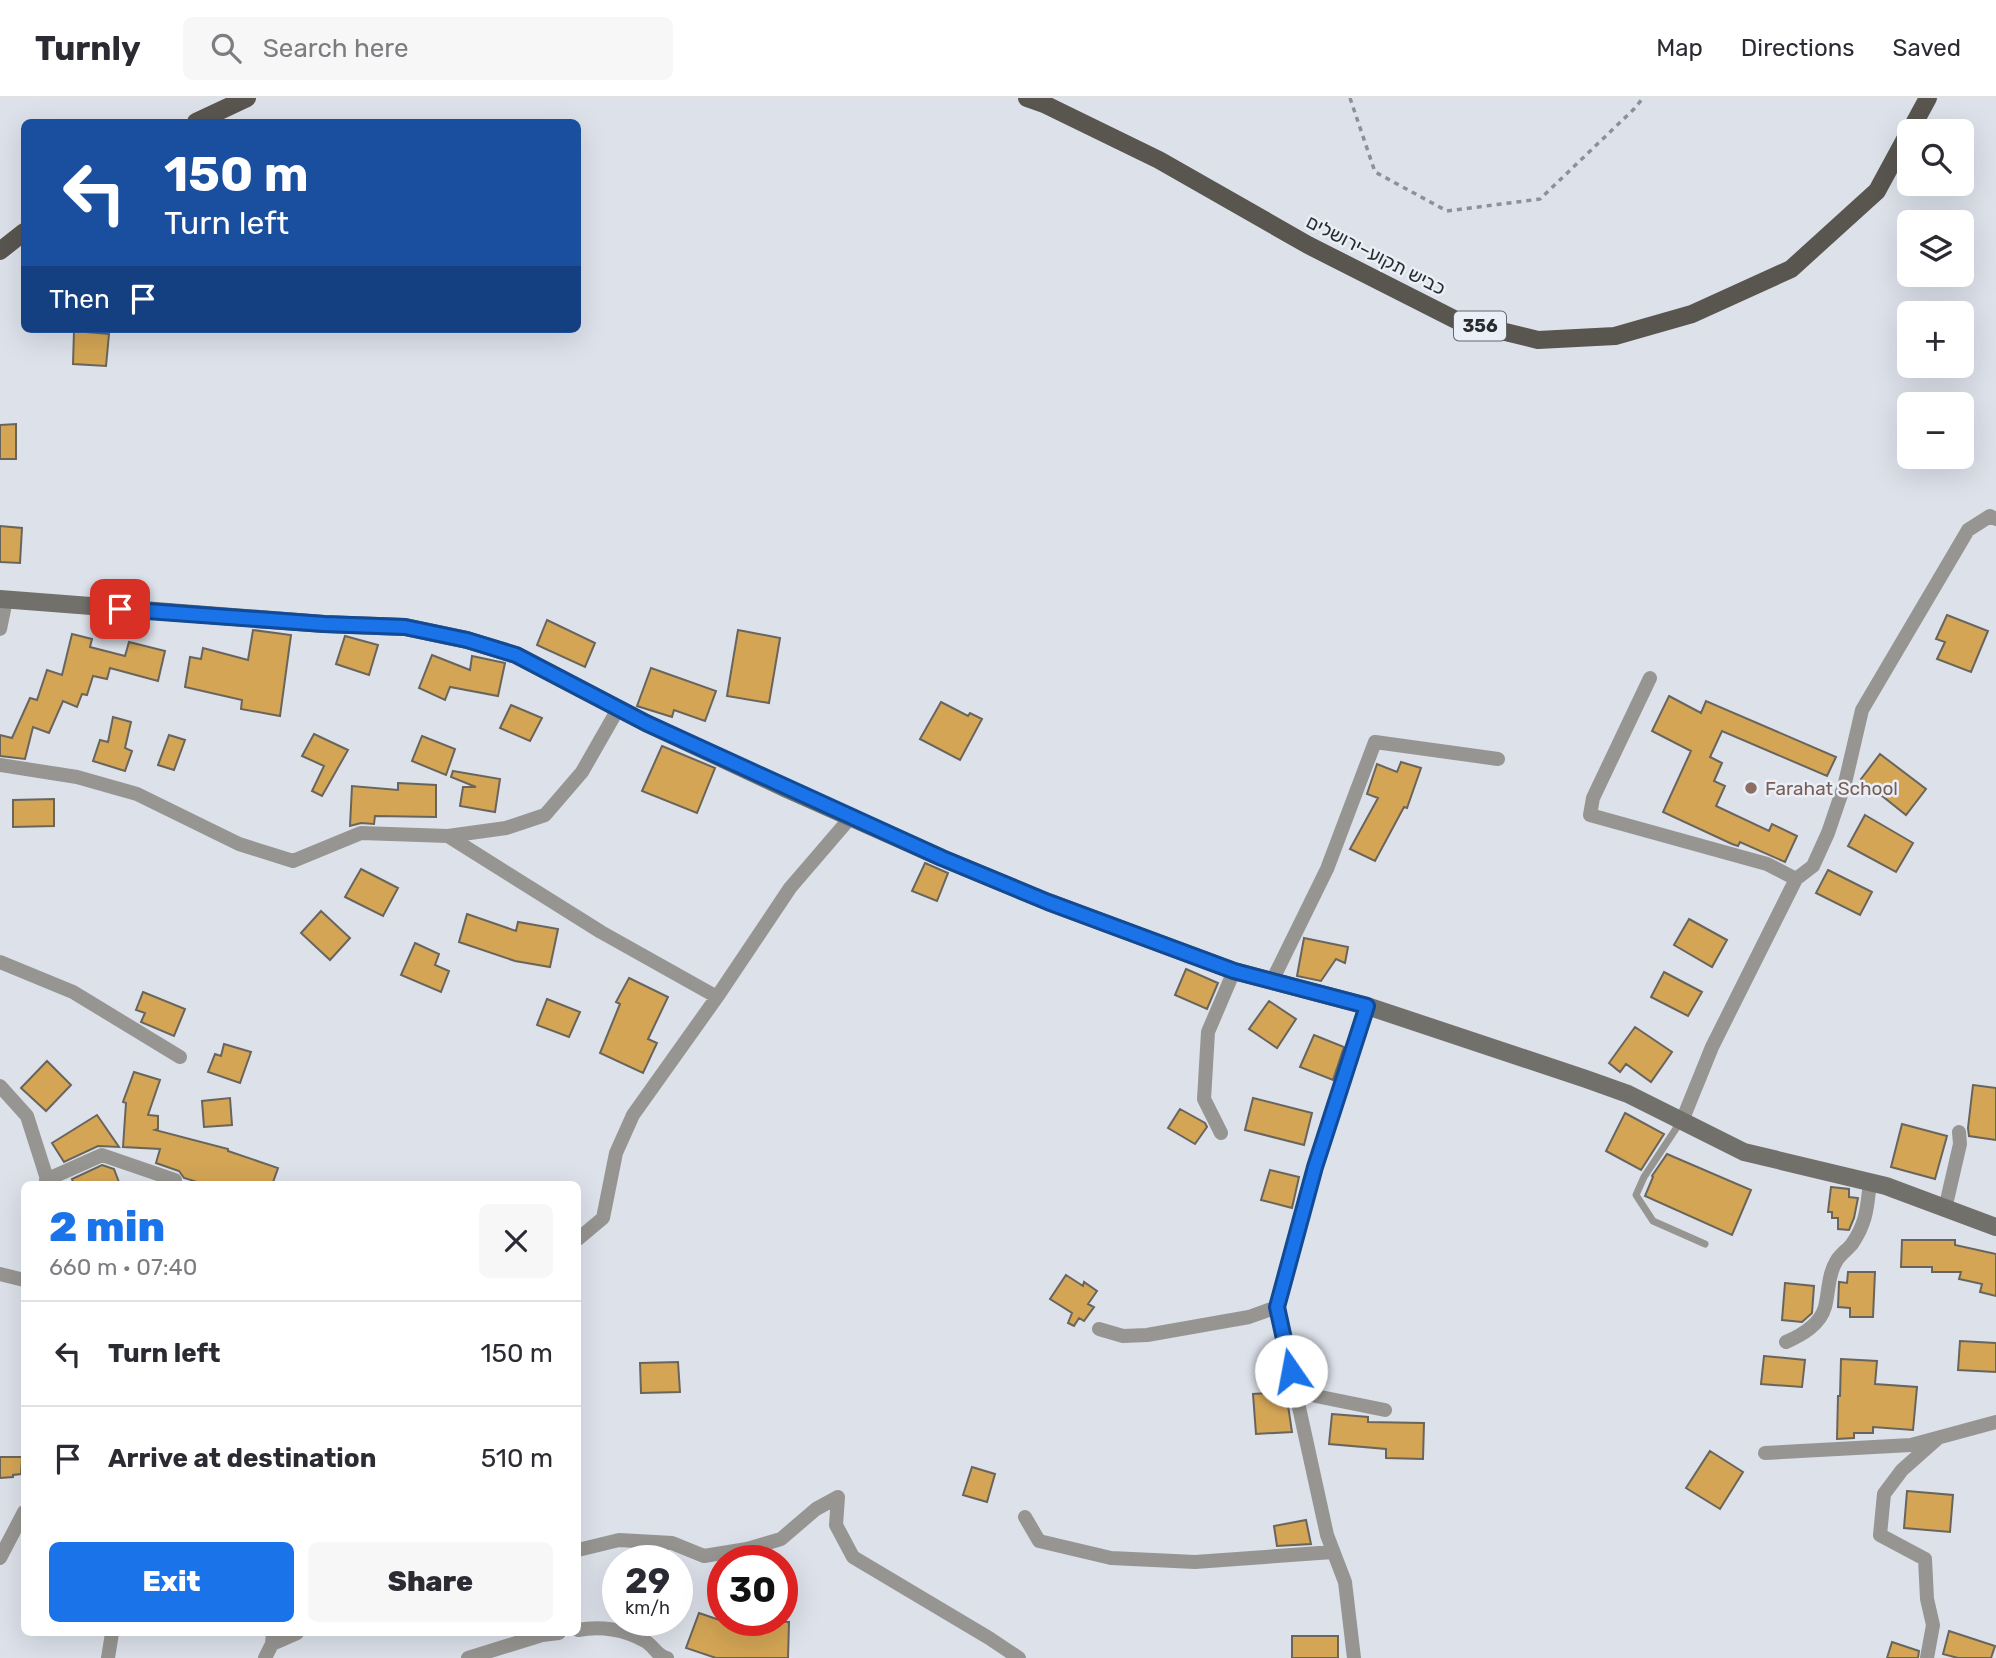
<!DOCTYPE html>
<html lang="en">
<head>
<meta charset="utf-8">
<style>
  body { margin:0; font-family:Rubik,"Noto Sans Hebrew",sans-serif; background:#f7f7f7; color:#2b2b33; height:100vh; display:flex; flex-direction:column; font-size:26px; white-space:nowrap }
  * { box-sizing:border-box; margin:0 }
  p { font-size:23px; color:#7c7c81 }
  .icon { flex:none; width:38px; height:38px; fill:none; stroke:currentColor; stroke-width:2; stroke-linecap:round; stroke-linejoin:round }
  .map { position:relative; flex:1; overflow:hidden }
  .sheet { position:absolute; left:21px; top:1083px; width:560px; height:455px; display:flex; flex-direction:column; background:#fff; border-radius:10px; box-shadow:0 7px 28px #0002 }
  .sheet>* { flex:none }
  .top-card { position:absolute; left:21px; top:21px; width:560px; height:214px; border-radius:10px; box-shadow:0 7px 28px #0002; background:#1a4fa0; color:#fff; overflow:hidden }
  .controls { position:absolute; left:1897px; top:21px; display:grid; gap:14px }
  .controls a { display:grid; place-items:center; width:77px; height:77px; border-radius:10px; background:#fff; box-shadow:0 7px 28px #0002; font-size:35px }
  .speed { position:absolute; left:602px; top:1447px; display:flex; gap:14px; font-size:35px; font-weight:700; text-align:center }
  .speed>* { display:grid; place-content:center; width:91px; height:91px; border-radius:50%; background:#fff; box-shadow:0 7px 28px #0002; line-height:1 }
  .speed small { font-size:18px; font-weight:400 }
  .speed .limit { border:10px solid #d22; background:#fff; color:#111 }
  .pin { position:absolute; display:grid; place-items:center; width:60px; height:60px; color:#fff; margin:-30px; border-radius:14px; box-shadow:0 4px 10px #0006 }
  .me { position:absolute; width:77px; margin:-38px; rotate:348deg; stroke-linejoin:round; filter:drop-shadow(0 0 5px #0008) }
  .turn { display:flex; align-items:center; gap:24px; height:147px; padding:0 28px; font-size:32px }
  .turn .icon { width:91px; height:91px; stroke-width:2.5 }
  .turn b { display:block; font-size:49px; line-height:60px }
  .then { display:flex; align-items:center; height:66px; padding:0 28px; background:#0003; gap:14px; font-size:26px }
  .round { display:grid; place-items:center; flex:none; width:74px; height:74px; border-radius:10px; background:#f7f7f7 }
  .overview { display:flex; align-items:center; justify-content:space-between; height:119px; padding:0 28px }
  h1 { font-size:42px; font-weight:800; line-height:52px; color:#1a73e8 }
  .action { display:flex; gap:14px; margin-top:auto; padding:14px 28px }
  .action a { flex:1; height:80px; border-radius:10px; background:#1a73e8; color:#fff; font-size:28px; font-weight:800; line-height:80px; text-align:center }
  .action a+a { background:#f7f7f7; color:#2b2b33 }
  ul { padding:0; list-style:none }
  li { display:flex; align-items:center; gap:21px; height:105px; padding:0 28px; border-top:2px solid #e1e1e2 }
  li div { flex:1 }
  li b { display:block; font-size:26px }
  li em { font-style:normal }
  header { display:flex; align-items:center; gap:42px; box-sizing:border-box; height:98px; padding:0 35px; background:#fff; border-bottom:2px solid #e1e1e2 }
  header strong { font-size:33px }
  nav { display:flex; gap:38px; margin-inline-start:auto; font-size:24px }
  .search { width:490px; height:63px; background:#f7f7f7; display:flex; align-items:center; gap:18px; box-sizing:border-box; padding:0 24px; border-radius:10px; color:#7c7c81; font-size:26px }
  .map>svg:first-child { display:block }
  .building { fill:#d3a555; stroke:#69655d; stroke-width:2 }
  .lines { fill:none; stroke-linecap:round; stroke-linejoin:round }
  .path { stroke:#8d9197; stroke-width:3.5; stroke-dasharray:5 5; stroke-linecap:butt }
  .lane { stroke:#969591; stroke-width:7 }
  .street { stroke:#969591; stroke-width:14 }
  .secondary { stroke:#72706a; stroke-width:18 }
  .primary { stroke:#595650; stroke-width:18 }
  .route-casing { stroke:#114b97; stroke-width:18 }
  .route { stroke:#1a73e8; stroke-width:12 }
  .education-dot { fill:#8d6e63; stroke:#e9eef7; stroke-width:2.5 }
  .labels { text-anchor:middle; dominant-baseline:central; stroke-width:5; stroke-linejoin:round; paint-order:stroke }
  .shield { fill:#e9eef7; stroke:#63666a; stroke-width:2 }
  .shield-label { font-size:18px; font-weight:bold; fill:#292b2e }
  .street-label { font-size:19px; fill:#292b2e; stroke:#e9eef7 }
  .education-label { font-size:19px; fill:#785e54; stroke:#e9eef7; text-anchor:start }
</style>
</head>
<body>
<header>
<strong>Turnly</strong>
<div class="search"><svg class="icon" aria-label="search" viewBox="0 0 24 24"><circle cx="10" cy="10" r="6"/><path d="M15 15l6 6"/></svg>Search here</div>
<nav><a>Map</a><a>Directions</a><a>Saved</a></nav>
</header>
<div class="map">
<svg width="1996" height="1560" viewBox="0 0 1996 1560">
  <rect width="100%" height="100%" fill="#dce1ea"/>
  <path class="building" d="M 74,233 L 109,236 L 106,268 L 73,266 Z
    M 16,326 L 16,361 L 0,361 L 0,327 Z
    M 0,428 L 22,430 L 20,465 L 0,464 Z
    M 1947,517 L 1988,533 L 1971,574 L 1937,561 L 1945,544 L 1936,541 Z
    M 547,522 L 595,545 L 585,569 L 537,547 Z
    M 253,532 L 291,537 L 280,618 L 241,611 L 242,602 L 185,589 L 190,559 L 201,561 L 203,550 L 248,562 Z
    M 738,532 L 780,540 L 769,605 L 727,598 Z
    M 72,536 L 92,541 L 90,549 L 125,558 L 129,544 L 165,553 L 158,583 L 110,570 L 107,581 L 93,578 L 87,597 L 82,596 L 77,609 L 63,603 L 49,635 L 33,629 L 25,661 L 0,658 L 0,637 L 12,640 L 30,600 L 37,602 L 47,572 L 62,577 Z
    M 345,538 L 378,547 L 369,577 L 336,566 Z
    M 432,557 L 470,572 L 472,558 L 505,565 L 498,598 L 450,589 L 445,602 L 419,590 Z
    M 651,570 L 716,593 L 705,623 L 674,612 L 672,619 L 637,608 Z
    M 1669,598 L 1701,615 L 1706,603 L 1836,659 L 1827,678 L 1722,633 L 1710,659 L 1722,665 L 1714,683 L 1725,688 L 1716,708 L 1769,733 L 1772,726 L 1797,738 L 1785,764 L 1740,744 L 1738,748 L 1732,746 L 1663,714 L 1691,653 L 1652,633 Z
    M 941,604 L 968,618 L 970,615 L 982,621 L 960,662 L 920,641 Z
    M 511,607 L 542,620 L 530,643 L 500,630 Z
    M 113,619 L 131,624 L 125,650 L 132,653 L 125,673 L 93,663 L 100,642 L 108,644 Z
    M 314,636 L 348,652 L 322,698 L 312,693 L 324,668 L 302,658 Z
    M 169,637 L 185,642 L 174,672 L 158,667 Z
    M 422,638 L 455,651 L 446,677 L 412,663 Z
    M 662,648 L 715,670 L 697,715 L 642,693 Z
    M 1880,656 L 1926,691 L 1906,717 L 1861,681 Z
    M 1401,664 L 1421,670 L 1407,710 L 1404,709 L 1375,763 L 1350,751 L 1378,700 L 1367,696 L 1377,666 L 1397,674 Z
    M 453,673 L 500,681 L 495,714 L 460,708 L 463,689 L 476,689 L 451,679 Z
    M 398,685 L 436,687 L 436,719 L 375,718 L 374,726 L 361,725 L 350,728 L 352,688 L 398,692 Z
    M 54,701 L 54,728 L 13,729 L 13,702 Z
    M 1865,717 L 1913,745 L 1896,774 L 1848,748 Z
    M 925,765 L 948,775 L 937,803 L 912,793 Z
    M 361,771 L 398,790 L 383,818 L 345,799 Z
    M 1828,772 L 1872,794 L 1860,817 L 1816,795 Z
    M 321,813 L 350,840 L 330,862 L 301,835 Z
    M 467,816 L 516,833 L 518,824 L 558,831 L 550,869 L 515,863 L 459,844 Z
    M 1689,821 L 1727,842 L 1712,869 L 1674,847 Z
    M 1304,840 L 1348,849 L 1345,865 L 1336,861 L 1321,883 L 1297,878 Z
    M 415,845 L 439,856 L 435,867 L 449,873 L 441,894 L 401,877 Z
    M 1186,871 L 1218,885 L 1207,911 L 1175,897 Z
    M 1664,874 L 1702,894 L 1688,918 L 1651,899 Z
    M 629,880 L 668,899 L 648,941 L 657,945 L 643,975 L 600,955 L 620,906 L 616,904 Z
    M 143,894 L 185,911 L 174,938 L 141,924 L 145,915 L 136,912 Z
    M 547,901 L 580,914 L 569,939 L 537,927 Z
    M 1269,903 L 1296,921 L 1277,950 L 1249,931 Z
    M 1635,929 L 1672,954 L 1651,984 L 1626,966 L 1620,974 L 1609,965 Z
    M 1314,937 L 1344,949 L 1333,982 L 1300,969 Z
    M 224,946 L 251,954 L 240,985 L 208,974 L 215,956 L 221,958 Z
    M 47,963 L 71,987 L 46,1013 L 21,990 Z
    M 134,974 L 160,982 L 148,1017 L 158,1018 L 158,1031 L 155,1032 L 228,1051 L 228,1053 L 278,1070 L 272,1087 L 207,1087 L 184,1080 L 179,1073 L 156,1065 L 160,1051 L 123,1049 L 126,1005 L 123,1004 Z
    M 1973,987 L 1996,990 L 1996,1042 L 1969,1038 L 1968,1030 Z
    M 230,1000 L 232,1027 L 204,1029 L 202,1003 Z
    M 1253,1000 L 1312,1015 L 1304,1047 L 1245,1032 Z
    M 1180,1011 L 1205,1025 L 1207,1029 L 1195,1046 L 1168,1030 Z
    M 1625,1015 L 1664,1036 L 1641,1072 L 1606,1053 Z
    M 97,1017 L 119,1049 L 98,1048 L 64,1064 L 52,1045 Z
    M 1902,1026 L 1947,1038 L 1935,1081 L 1891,1069 Z
    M 1667,1056 L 1751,1092 L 1732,1137 L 1645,1098 L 1653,1079 L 1652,1078 Z
    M 102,1067 L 114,1071 L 120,1087 L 74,1087 L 72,1081 Z
    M 1270,1072 L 1299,1079 L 1292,1110 L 1261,1102 Z
    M 1831,1089 L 1849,1091 L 1849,1099 L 1858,1100 L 1854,1120 L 1849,1132 L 1838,1131 L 1838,1120 L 1832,1120 L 1832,1114 L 1828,1114 Z
    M 1902,1142 L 1955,1142 L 1955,1147 L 1996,1156 L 1996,1198 L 1980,1194 L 1982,1186 L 1959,1181 L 1961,1174 L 1932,1174 L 1932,1169 L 1901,1169 Z
    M 1848,1174 L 1875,1174 L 1873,1219 L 1850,1219 L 1850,1210 L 1838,1209 L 1839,1184 L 1847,1185 Z
    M 1066,1177 L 1083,1188 L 1084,1184 L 1097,1193 L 1088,1206 L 1094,1209 L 1084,1223 L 1079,1220 L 1074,1228 L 1068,1225 L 1072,1215 L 1050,1201 Z
    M 1785,1185 L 1814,1188 L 1812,1215 L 1802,1224 L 1782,1222 Z
    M 1960,1243 L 1996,1245 L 1996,1274 L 1958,1272 Z
    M 1764,1258 L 1805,1262 L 1802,1289 L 1761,1286 Z
    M 1841,1261 L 1877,1263 L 1875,1286 L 1917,1289 L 1913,1332 L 1873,1329 L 1873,1335 L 1854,1335 L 1854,1340 L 1837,1341 L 1838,1298 L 1840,1298 Z
    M 678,1264 L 680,1294 L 641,1295 L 640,1265 Z
    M 1286,1294 L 1292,1334 L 1256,1336 L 1253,1296 Z
    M 1332,1316 L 1368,1319 L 1368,1324 L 1424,1325 L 1423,1361 L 1386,1360 L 1386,1351 L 1329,1346 Z
    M 1710,1353 L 1743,1374 L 1720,1411 L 1686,1390 Z
    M 0,1359 L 22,1359 L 21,1376 L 13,1377 L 13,1379 L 0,1380 Z
    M 972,1369 L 995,1376 L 987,1404 L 963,1397 Z
    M 1907,1393 L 1953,1397 L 1950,1434 L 1904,1430 Z
    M 1306,1422 L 1311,1446 L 1277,1448 L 1274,1428 Z
    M 699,1515 L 746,1531 L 771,1532 L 771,1523 L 789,1524 L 788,1560 L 716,1560 L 686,1550 Z
    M 1949,1533 L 1995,1548 L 1991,1560 L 1958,1560 L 1943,1556 Z
    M 1292,1538 L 1338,1538 L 1338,1560 L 1292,1560 Z
    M 1892,1544 L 1919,1553 L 1918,1560 L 1887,1560 Z"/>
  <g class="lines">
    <path class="path" d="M 1350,0 L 1375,74 L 1447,113 L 1540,101 L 1634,11 L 1643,0"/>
    <path class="lane" d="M 1681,1023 L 1644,1079 L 1636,1097 L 1653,1123 L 1705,1146"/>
    <path class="street" d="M 0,531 L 6,502
      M 1650,580 L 1593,700 L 1590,717 L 1767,766 L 1796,781
      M 0,667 L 77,679 L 137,696 L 239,746 L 293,763 L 361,735 L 448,738 L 506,730 L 545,717 L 582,674 L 618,611
      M 448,738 L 601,834 L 717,899
      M 0,864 L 73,894 L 180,959
      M 1272,883 L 1327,771 L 1375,644 L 1498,661
      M 0,988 L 27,1018 L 49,1087
      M 1682,1023 L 1712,949 L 1796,781 L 1813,768 L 1828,735 L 1845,685 L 1862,612 L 1968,432 L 1990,418 L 1996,421
      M 1221,1035 L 1204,1001 L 1208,934 L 1234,873
      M 46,1082 L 102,1057 L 175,1082
      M 1945,1111 L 1960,1046 L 1959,1034
      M 578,1141 L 603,1120 L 616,1055 L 633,1017 L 717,899 L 790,790 L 851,719
      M 0,1176 L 24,1182
      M 1099,1231 L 1123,1238 L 1147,1237 L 1249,1219 L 1277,1209
      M 1786,1244 C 1802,1237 1820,1227 1825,1209 C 1829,1193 1828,1176 1837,1162 C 1841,1156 1848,1151 1852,1146 C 1867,1124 1867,1109 1870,1084
      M 1296,1294 L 1385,1312
      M 1765,1355 L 1911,1347 L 1996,1324
      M 1025,1419 L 1039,1443 L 1111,1460 L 1195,1464 L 1333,1454
      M 578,1452 L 619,1442 L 672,1445 L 704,1458 L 747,1451 L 781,1441 L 816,1411 L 838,1399 L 836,1427 L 853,1459 L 989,1540 L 1019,1560
      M 0,1460 L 24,1414
      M 578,1532 C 600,1528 625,1531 645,1543 C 654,1548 657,1558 667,1560
      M 272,1546 L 297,1535
      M 108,1560 L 112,1535
      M 265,1560 L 272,1546 L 273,1535
      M 468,1560 L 542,1537 L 559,1535
      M 1354,1560 L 1345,1484 L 1327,1437 L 1277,1209 L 1315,1069 L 1367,908
      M 1927,1560 L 1933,1527 L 1927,1501 L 1925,1461 L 1880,1437 L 1884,1396 L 1902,1372 L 1937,1341"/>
    <path class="secondary" d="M 0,501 L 324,526 L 405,529 L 467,542 L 516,557 L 646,625 L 787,691 L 942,760 L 1048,804 L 1234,873 L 1367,908 L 1586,981 L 1628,996 L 1744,1054 L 1886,1088 L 1996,1129"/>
    <path class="primary" d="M 1027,0 L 1044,6 L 1159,62 L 1308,147 L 1456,222 L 1538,242 L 1615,238 L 1692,216 L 1791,171 L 1877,93 L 1909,34
      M 196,24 L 247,0
      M 1910,33 L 1928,0
      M 0,153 L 24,134"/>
  </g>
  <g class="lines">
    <defs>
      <path id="route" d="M 120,511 L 324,526 L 405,529 L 467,542 L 516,557 L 646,625 L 942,760 L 1048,804 L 1234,873 L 1367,908 L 1315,1069 L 1277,1209 L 1291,1273"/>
    </defs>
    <use href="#route" class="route-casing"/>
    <use href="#route" class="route"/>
  </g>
  <circle class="education-dot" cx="1751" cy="690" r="7"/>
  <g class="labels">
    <rect class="shield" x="1454" y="213.5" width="52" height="29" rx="5"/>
    <g class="shield-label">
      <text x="1480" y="228">356</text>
    </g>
    <g class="street-label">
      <text transform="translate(1376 157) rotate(27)">כביש תקוע–ירושלים</text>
    </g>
    <g class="education-label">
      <text x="1765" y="690">Farahat School</text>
    </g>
  </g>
</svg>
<div class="controls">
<a><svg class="icon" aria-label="search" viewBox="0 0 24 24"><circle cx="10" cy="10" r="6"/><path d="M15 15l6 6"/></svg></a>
<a><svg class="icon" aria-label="layers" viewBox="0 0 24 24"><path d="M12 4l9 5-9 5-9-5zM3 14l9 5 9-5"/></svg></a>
<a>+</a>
<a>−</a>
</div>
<div class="speed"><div>29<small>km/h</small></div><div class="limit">30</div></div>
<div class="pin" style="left:120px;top:511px;background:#d93025"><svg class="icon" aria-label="arrive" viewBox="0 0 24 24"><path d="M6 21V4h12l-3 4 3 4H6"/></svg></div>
<svg class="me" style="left:1291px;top:1273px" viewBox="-20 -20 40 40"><circle r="19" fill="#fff"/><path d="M0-13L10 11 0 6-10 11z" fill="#1a73e8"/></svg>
<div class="top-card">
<div class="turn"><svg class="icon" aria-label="left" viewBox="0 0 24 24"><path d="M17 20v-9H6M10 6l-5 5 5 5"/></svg><div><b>150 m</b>Turn left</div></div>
<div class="then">Then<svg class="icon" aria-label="arrive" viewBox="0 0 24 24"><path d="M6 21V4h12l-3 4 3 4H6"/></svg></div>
</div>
<section class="sheet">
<div class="overview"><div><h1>2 min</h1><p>660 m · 07:40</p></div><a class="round"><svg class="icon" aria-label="close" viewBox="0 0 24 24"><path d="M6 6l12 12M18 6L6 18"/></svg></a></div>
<ul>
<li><svg class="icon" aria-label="left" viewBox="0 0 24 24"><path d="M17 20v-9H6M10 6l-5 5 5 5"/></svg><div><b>Turn left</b></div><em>150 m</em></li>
<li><svg class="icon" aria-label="arrive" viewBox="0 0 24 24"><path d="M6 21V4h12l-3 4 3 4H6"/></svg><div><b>Arrive at destination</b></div><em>510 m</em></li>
</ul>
<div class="action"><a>Exit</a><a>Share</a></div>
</section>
</div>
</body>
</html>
